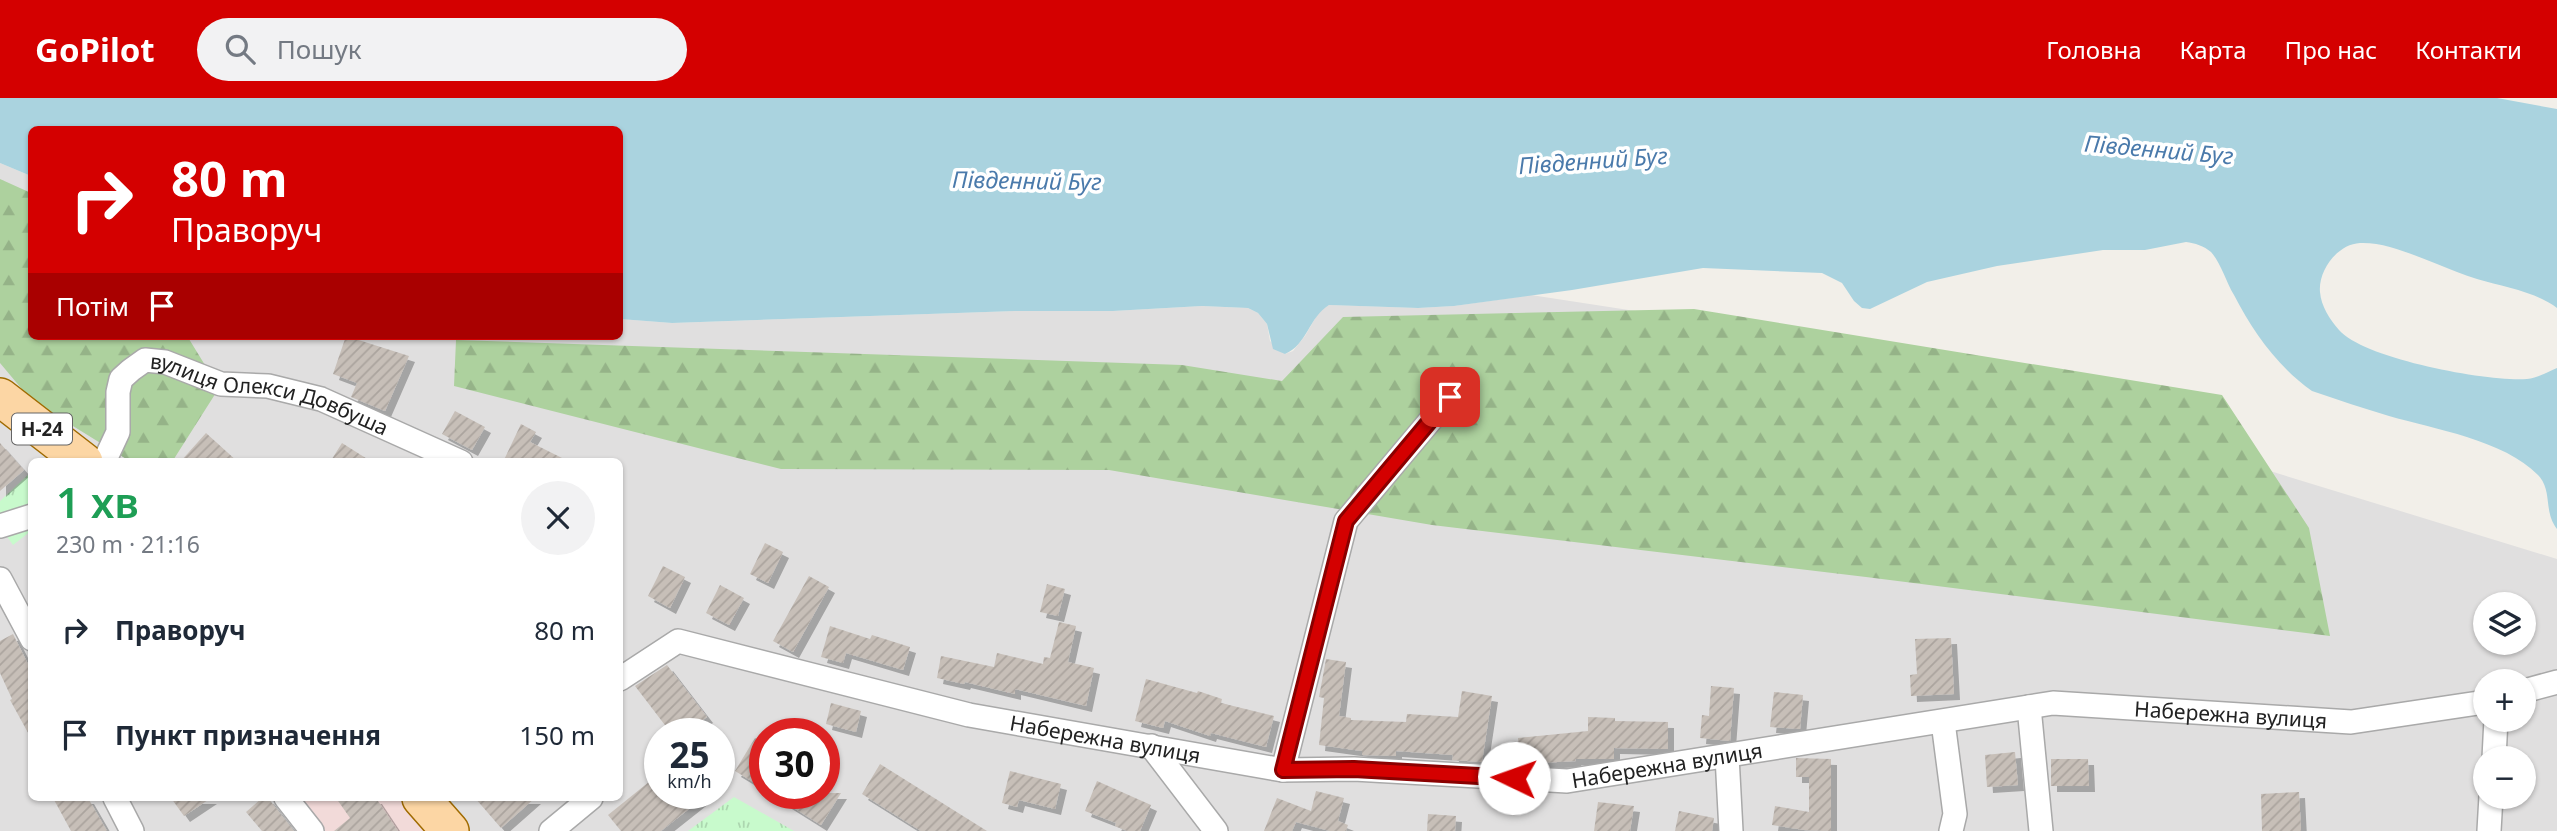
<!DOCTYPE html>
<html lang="uk">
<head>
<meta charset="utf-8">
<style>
  body { margin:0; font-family:"Noto Sans",sans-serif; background:#f2f2f3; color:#1f2937; height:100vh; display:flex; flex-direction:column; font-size:26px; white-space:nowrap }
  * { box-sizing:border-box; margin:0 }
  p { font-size:23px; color:#747a83 }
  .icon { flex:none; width:38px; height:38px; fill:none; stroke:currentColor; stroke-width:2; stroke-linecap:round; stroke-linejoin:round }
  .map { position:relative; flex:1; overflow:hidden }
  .sheet { position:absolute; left:28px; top:360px; width:595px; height:343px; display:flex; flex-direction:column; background:#fff; border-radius:10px; box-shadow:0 2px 5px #0004 }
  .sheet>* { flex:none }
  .hud { position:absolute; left:28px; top:28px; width:595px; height:214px; border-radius:10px; box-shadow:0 2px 5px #0004; background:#d40000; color:#fff; overflow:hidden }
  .controls { position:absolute; left:2473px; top:494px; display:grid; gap:14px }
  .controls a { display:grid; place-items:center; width:63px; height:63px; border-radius:50%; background:#fff; box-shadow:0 2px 5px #0004; font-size:35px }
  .speed { position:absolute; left:644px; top:620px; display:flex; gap:14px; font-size:35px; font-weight:700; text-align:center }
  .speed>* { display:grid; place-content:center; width:91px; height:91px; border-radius:50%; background:#fff; box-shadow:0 2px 5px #0004; line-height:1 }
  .speed small { font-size:18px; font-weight:400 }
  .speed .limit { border:10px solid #d22; background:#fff; color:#111 }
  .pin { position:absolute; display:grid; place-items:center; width:60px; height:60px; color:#fff; margin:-30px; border-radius:14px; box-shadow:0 4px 10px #0006 }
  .me { position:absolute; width:77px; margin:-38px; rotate:273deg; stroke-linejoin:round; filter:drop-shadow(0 0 5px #0008) }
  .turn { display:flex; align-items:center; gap:24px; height:147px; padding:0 28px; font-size:32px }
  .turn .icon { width:91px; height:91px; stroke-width:2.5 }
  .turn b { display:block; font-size:49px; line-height:60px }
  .then { display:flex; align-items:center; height:66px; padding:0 28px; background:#0003; gap:14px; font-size:26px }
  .round { display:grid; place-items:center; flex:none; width:74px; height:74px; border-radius:37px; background:#f2f2f3 }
  .headline { display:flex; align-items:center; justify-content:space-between; height:119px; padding:0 28px }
  h1 { font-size:42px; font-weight:600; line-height:52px; color:#1e9e55 }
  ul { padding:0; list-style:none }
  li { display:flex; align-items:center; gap:21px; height:105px; padding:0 28px }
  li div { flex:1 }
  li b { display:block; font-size:26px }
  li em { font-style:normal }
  header { display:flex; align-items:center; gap:42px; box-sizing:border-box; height:98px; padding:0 35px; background:#d40000; color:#fff }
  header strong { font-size:33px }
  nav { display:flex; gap:38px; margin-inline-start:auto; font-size:24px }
  .search { width:490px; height:63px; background:#f2f2f3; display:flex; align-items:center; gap:18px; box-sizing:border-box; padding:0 24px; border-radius:38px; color:#747a83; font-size:26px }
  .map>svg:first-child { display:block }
  .residential { fill:#e0dfdf; fill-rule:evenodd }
  .commercial { fill:#f2dad9 }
  .forest { fill:url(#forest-firs) }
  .park { fill:url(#park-tufts) }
  .water { fill:#aad3df }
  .building { fill:url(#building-hatch); filter:url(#shadow) }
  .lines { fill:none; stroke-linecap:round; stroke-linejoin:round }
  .minor-casing { stroke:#a9a9a9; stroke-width:26 }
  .primary-casing { stroke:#a06b00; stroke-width:40 }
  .minor { stroke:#fff; stroke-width:23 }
  .primary { stroke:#fcd6a4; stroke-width:37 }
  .route-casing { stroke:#8a0000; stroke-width:18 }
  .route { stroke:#d40000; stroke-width:12 }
  .labels { text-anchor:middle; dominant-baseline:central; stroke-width:7; stroke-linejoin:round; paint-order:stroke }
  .shield { fill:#fff; stroke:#646464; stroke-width:2 }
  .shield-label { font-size:19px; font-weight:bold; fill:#222 }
  .street-label { font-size:21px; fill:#222; stroke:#fff }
  .water-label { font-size:23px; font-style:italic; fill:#4a7aab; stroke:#fff }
</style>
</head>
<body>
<header>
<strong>GoPilot</strong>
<div class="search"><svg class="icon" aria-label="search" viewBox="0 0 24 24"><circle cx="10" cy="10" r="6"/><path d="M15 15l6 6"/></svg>Пошук</div>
<nav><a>Головна</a><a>Карта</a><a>Про нас</a><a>Контакти</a></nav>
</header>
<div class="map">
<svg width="2557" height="733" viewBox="0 0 2557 733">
  <defs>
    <pattern id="forest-firs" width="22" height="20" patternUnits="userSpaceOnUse" patternTransform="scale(1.75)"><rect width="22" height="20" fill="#add19e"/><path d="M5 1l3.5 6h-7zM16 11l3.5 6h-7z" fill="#95b388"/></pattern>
    <pattern id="park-tufts" width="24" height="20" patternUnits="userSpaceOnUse" patternTransform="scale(1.75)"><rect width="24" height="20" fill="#c8facc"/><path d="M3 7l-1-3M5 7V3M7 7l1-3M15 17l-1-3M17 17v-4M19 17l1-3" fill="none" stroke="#acd6af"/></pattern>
    <pattern id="building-hatch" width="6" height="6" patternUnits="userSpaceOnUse" patternTransform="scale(1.75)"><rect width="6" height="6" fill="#c7bfb8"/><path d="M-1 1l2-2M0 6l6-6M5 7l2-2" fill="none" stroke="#aba49e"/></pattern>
    <filter id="shadow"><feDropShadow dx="6" dy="6" stdDeviation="0" flood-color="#0004"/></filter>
  </defs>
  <rect width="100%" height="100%" fill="#f2efe9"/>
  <path class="residential" d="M 0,65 L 31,78 L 32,238 L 620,238 L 620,221 L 672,225 L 1015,213 L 1113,213 L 1202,208 L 1248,210 L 1258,215 L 1267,226 L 1270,243 L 1285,256 L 1293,253 L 1305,238 L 1320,212 L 1329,207 L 1418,210 L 1454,208 L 1531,197 L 1862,248 L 2557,461 L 2557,733 L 0,733 ZM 32,364 L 620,364 L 620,700 L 32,700 ZM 2485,506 L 2524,506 L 2524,544 L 2485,544 ZM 2485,583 L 2524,583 L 2524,621 L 2485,621 ZM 660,635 L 719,635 L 719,695 L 660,695 ZM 765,635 L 824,635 L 824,695 L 765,695 ZM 2485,660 L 2524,660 L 2524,698 L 2485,698 Z"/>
  <path class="commercial" d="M 297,700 L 405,700 L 433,733 L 324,733 Z"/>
  <path class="forest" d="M 0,81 L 31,95 L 32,238 L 190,238 L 189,241 L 219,290 L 172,364 L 131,364 L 31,302 L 0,265 Z
    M 1694,211 L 2222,297 L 2309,430 L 2330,538 L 1866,479 L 1432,427 L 1109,372 L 781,371 L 454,288 L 456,242 L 1182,267 L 1282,283 L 1343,219 Z"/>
  <path class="park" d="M 31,374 L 31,433 L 13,447 L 0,429 L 0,403 Z
    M 734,699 L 794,733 L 688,733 Z"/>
  <path class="water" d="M 0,0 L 2497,0 L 2557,11 L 2557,210 C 2534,193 2504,189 2477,181 C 2464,177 2450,171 2437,166 C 2413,157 2386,144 2360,145 C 2338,146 2318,172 2320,194 C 2321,208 2330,222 2339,232 C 2364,261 2488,284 2527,281 C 2537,280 2548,274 2557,270 L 2557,431 C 2543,413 2553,393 2538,377 C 2504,342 2434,331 2389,318 C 2363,310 2338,302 2312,293 C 2278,269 2253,234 2234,197 C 2226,184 2221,165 2211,154 C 2204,148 2195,145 2186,144 L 2145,152 L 2103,152 L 1997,168 L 1927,184 L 1870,211 L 1862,210 L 1854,203 L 1842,185 L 1822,175 L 1703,170 L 1572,192 L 1454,208 L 1418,210 L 1329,207 C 1309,219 1307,247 1285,256 L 1273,251 L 1267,226 L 1258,215 L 1248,210 L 1202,208 L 1113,213 L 1015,213 L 672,225 L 620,221 L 620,32 L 32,32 L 31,78 L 0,65 Z"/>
  <path class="building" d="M 346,238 L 409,258 L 385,313 L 351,299 L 357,285 L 333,276 Z
    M 455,313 L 485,329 L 472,352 L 442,336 Z
    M 521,326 L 536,334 L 530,344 L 570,364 L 503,364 Z
    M 206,335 L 238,364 L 180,364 Z
    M 0,345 L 24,372 L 0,393 Z
    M 342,345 L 372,364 L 330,364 Z
    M 765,445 L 783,454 L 768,485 L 750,476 Z
    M 663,468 L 685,479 L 670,510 L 648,498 Z
    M 809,478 L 829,489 L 793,554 L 773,543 Z
    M 1047,486 L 1065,491 L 1058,518 L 1040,514 Z
    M 720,487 L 744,500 L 729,527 L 706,515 Z
    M 1059,524 L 1076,528 L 1068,564 L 1094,570 L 1086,608 L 1015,591 L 1015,596 L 965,584 L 964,586 L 937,580 L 941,558 L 994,569 L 997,555 L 1043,566 L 1044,559 L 1050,560 Z
    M 830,528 L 870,541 L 872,537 L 910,549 L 903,572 L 846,555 L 843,565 L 821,559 Z
    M 13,536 L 32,574 L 32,642 L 10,602 L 12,601 L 0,575 L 0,543 Z
    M 1951,540 L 1954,596 L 1911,598 L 1910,577 L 1917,576 L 1915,541 Z
    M 1326,561 L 1346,564 L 1339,618 L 1351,620 L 1351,622 L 1406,624 L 1407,616 L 1458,619 L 1462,593 L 1492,598 L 1482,664 L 1452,662 L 1453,657 L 1396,653 L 1396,658 L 1362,657 L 1362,653 L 1319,647 L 1324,600 L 1319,599 Z
    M 667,567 L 707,619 L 685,635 L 671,635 L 635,588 Z
    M 1146,581 L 1197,595 L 1198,593 L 1222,601 L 1221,605 L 1274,618 L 1266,649 L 1211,635 L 1210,638 L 1165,623 L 1163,630 L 1135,623 Z
    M 1711,588 L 1734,590 L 1730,643 L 1700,640 L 1702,617 L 1709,618 Z
    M 1774,594 L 1803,597 L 1800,631 L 1770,629 Z
    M 831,605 L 861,613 L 856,634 L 826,626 Z
    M 1588,619 L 1615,620 L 1615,623 L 1668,624 L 1668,651 L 1614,650 L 1614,661 L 1575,661 L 1576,663 L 1520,666 L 1518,640 L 1588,633 Z
    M 755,640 L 765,646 L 765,691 L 735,673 Z
    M 2015,654 L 2018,687 L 1987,689 L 1985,657 Z
    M 1796,660 L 1831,661 L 1831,733 L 1804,732 L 1772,727 L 1775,708 L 1809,714 L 1809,679 L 1796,679 Z
    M 2051,661 L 2088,661 L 2089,688 L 2051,688 Z
    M 880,666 L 987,733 L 921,733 L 862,696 Z
    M 1010,673 L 1061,686 L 1055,711 L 1019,702 L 1017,709 L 1002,705 Z
    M 660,675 L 660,695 L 709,695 L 661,733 L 621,733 L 608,717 Z
    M 1097,683 L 1151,707 L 1140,733 L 1127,733 L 1115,728 L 1116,725 L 1085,713 Z
    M 1316,693 L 1344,700 L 1338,723 L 1348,727 L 1346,733 L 1330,733 L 1296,724 L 1292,733 L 1264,733 L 1277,700 L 1311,713 Z
    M 2299,694 L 2301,733 L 2262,733 L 2261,696 Z
    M 770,695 L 841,695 L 821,727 Z
    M 53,700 L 88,700 L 107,733 L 71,733 Z
    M 171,700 L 211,700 L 184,718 Z
    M 262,700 L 268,700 L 294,733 L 262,733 L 246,714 Z
    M 336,700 L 376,700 L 398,733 L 334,733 L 350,720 Z
    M 475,700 L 535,700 L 501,730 Z
    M 1598,704 L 1634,708 L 1630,733 L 1594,733 Z
    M 1679,713 L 1714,720 L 1712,733 L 1675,733 Z
    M 1428,716 L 1456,718 L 1455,733 L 1427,733 Z"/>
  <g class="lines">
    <defs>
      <g id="minor">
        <path id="s1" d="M 104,364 L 118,334 L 118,294 L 121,281 L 131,272 L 145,262 L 165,264 L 221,286 L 268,288 L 321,301 L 461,364"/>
        <path d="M 0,428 L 32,418"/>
        <path d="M 0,481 L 32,541"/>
        <path id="s2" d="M 620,581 L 678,543 L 969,617 L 1283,672 L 1354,671 L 1567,683 L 2053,605 L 2351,624 L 2485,604"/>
        <path d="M 2524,593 L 2557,584"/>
        <path d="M 2029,609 L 2041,733"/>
        <path d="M 1943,624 L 1955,716 L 1951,733"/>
        <path d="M 1151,648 L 1216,733"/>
        <path d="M 1727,658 L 1731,733"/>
        <path d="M 2494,660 L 2496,621"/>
        <path d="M 1283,672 L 1346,423 L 1450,299"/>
        <path d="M 115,700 L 132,733"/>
        <path d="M 286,700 L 312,733"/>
        <path d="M 551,733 L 591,700"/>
        <path d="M 2489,733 L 2491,698"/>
      </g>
      <path id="primary" d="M 0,299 L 84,364
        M 421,700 L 450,733"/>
    </defs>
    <use href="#minor" class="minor-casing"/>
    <use href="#primary" class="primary-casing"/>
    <use href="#minor" class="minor"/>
    <use href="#primary" class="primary"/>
  </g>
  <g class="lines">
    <defs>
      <path id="route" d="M 1450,299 L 1346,423 L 1283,672 L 1354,671 L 1514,680"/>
    </defs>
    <use href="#route" class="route-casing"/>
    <use href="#route" class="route"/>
  </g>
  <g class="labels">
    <rect class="shield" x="12" y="315.5" width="60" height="31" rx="5"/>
    <g class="shield-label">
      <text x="42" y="331">Н-24</text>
    </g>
    <g class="street-label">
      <text stroke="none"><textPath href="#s1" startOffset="247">вулиця Олекси Довбуша</textPath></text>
      <text stroke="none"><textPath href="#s2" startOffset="1643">Набережна вулиця</textPath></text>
      <text stroke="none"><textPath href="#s2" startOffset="508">Набережна вулиця</textPath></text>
      <text stroke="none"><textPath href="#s2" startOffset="1074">Набережна вулиця</textPath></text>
    </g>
    <g class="water-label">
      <text transform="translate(2159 51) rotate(5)">Південний Буг</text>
      <text transform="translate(1593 62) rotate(-4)">Південний Буг</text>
      <text transform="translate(1027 82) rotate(1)">Південний Буг</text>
    </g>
  </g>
</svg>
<div class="controls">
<a><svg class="icon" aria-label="layers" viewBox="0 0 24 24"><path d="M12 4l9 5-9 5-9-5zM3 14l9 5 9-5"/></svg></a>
<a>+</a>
<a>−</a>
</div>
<div class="speed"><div>25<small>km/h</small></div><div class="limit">30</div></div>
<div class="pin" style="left:1450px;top:299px;background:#d93025"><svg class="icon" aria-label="arrive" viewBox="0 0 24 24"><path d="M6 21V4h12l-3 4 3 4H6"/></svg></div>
<svg class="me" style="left:1514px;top:680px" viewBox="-20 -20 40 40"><circle r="19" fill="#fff"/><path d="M0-13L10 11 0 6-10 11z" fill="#d40000"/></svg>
<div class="hud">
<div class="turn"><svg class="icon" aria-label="right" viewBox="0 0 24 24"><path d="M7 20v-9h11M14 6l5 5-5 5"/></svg><div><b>80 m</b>Праворуч</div></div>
<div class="then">Потім<svg class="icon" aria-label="arrive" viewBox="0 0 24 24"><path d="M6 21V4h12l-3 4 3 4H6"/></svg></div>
</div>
<section class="sheet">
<div class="headline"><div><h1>1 хв</h1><p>230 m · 21:16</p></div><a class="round"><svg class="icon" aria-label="close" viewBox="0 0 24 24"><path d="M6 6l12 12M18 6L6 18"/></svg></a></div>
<ul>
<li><svg class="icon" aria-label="right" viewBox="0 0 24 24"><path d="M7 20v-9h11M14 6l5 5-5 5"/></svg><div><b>Праворуч</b></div><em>80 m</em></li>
<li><svg class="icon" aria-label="arrive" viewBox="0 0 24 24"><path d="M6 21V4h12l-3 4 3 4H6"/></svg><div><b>Пункт призначення</b></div><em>150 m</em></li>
</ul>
</section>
</div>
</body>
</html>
